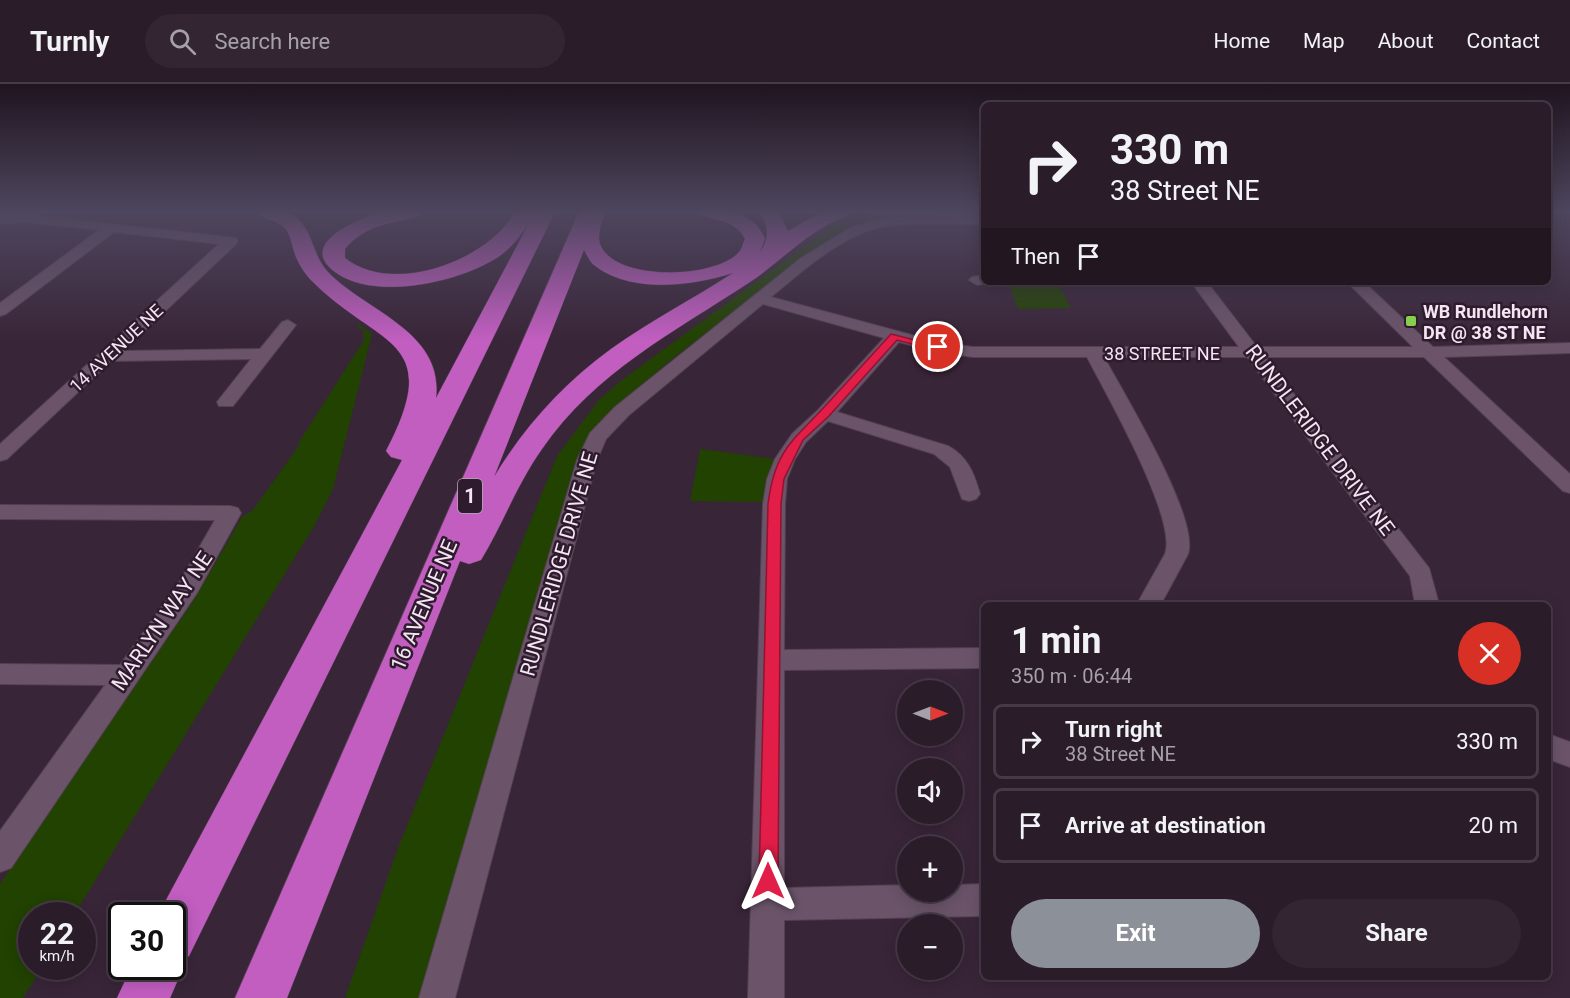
<!DOCTYPE html>
<html lang="en">
<head>
<meta charset="utf-8">
<style>
  body { margin:0; font-family:Roboto,sans-serif; background:#332532; color:#f1f3f6; height:100vh; display:flex; flex-direction:column; font-size:22px; white-space:nowrap }
  * { box-sizing:border-box; margin:0 }
  p { font-size:20px; color:#a6a1a8 }
  .icon { flex:none; width:33px; height:33px; fill:none; stroke:currentColor; stroke-width:2; stroke-linecap:round; stroke-linejoin:round }
  .map { position:relative; flex:1; overflow:hidden }
  .sheet { position:absolute; left:981px; top:518px; width:570px; height:378px; display:flex; flex-direction:column; background:#2b1c2a; border-radius:9px; box-shadow:0 3px 15px #0003,0 0 0 2px #473a47 }
  .sheet>* { flex:none }
  .banner { position:absolute; left:981px; top:18px; width:570px; height:183px; border-radius:9px; box-shadow:0 3px 15px #0003,0 0 0 2px #473a47; background:#2b1c2a; color:#f1f3f6; overflow:hidden }
  .needle { width:39px; rotate:90deg }
  .tools { position:absolute; left:897px; top:596px; display:grid; gap:12px }
  .tools a { display:grid; place-items:center; width:66px; height:66px; border-radius:50%; background:#2b1c2a; box-shadow:0 3px 15px #0003,0 0 0 2px #473a47; font-size:30px }
  .speed { position:absolute; left:18px; top:818px; display:flex; gap:12px; font-size:30px; font-weight:700; text-align:center }
  .speed>* { display:grid; place-content:center; width:78px; height:78px; border-radius:50%; background:#2b1c2a; box-shadow:0 3px 15px #0003,0 0 0 2px #473a47; line-height:1 }
  .speed small { font-size:15px; font-weight:400 }
  .speed .limit { border:3px solid #111; border-radius:9px; background:#fff; color:#111 }
  .pin { position:absolute; display:grid; place-items:center; width:51px; height:51px; color:#fff; margin:-26px; border:3px solid #fff; border-radius:50%; box-shadow:0 2px 6px #0007 }
  .me { position:absolute; width:66px; margin:-33px; rotate:0deg; stroke-linejoin:round; filter:drop-shadow(0 0 4px #0008) }
  .turn { display:flex; align-items:center; gap:21px; height:126px; padding:0 30px; font-size:27px }
  .turn .icon { width:78px; height:78px; stroke-width:2.5 }
  .turn b { display:block; font-size:42px; line-height:51px }
  .then { display:flex; align-items:center; height:57px; padding:0 30px; background:#0003; gap:12px; font-size:22px }
  .round { display:grid; place-items:center; flex:none; width:63px; height:63px; border-radius:32px; background:#332532 }
  .headline { display:flex; align-items:center; justify-content:space-between; height:102px; padding:0 30px }
  h1 { font-size:36px; font-weight:700; line-height:45px }
  .button { display:flex; gap:12px; margin-top:auto; padding:12px 30px }
  .button a { flex:1; height:69px; border-radius:36px; background:#8c9099; color:#fff; font-size:24px; font-weight:700; line-height:69px; text-align:center }
  .button a+a { background:#332532; color:#f1f3f6 }
  ul { padding:0; list-style:none }
  li { display:flex; align-items:center; gap:18px; height:75px; margin:0 12px 9px; padding:0 18px; border:3px solid #473a47; border-radius:9px }
  li div { flex:1 }
  li b { display:block; font-size:22px }
  li em { font-style:normal }
  header { display:flex; align-items:center; gap:36px; box-sizing:border-box; height:84px; padding:0 30px; background:#2b1c2a; border-bottom:2px solid #473a47 }
  header strong { font-size:28px }
  nav { display:flex; gap:33px; margin-inline-start:auto; font-size:21px }
  .search { width:420px; height:54px; background:#332532; display:flex; align-items:center; gap:15px; box-sizing:border-box; padding:0 21px; border-radius:33px; color:#a6a1a8; font-size:22px }
  .map>svg:first-child { display:block }
  .green { fill:#214200 }
  .lines { fill:none; stroke-linecap:round; stroke-linejoin:round }
  .minor-casing { stroke:#534152; stroke-width:2 }
  .highway-casing { stroke:#534152; stroke-width:1 }
  .minor { fill:#6b546a; fill-rule:evenodd }
  .highway { fill:#c15ec0; fill-rule:evenodd }
  .route { fill:#e11d48; stroke:#92132f; stroke-width:1.5 }
  .poi-dot { fill:#85cf4c; stroke:#2f1b2e; stroke-width:2 }
  .labels { text-anchor:middle; dominant-baseline:central; stroke-width:5; stroke-linejoin:round; paint-order:stroke }
  .far-poi-label { font-size:18px; font-weight:bold; fill:#f3e5f2; stroke:#2f1b2e; text-anchor:start }
  .far-street-label { font-size:18px; fill:#f3e5f2; stroke:#2f1b2e }
  .shield { fill:#2f1b2e; stroke:#b8a8b7; stroke-width:1.5 }
  .shield-label { font-size:20px; font-weight:bold; fill:#f3e5f2 }
  .street-label { font-size:21px; fill:#f3e5f2; stroke:#2f1b2e }
</style>
</head>
<body>
<header>
<strong>Turnly</strong>
<div class="search"><svg class="icon" aria-label="search" viewBox="0 0 24 24"><circle cx="10" cy="10" r="6"/><path d="M15 15l6 6"/></svg>Search here</div>
<nav><a>Home</a><a>Map</a><a>About</a><a>Contact</a></nav>
</header>
<div class="map">
<svg width="1570" height="914" viewBox="0 0 1570 914">
  <rect width="100%" height="100%" fill="#392538"/>
  <path class="green" d="M 885,129 L 984,129 L 984,133 L 873,137 L 848,145 L 831,155 L 796,178 L 667,279 L 602,335 L 589,350 L 582,366 L 426,914 L 345,914 L 398,764 L 557,372 L 599,316 L 622,296 L 835,140 L 863,131 Z
    M 1058,199 L 1071,224 L 1018,225 L 1009,202 Z
    M 359,240 L 372,250 L 333,405 L 316,439 L 74,831 L 32,831 L 32,882 L 43,882 L 23,914 L 0,914 L 0,800 L 194,516 L 242,433 L 253,426 L 298,363 L 299,358 L 364,256 L 363,246 L 356,242 Z
    M 700,365 L 775,375 L 766,403 L 764,418 L 690,417 Z"/>
  <g class="lines">
    <defs>
      <path id="minor" d="M 23,130 L 236,154 L 238,157 L 236,160 L 123,267 L 260,265 L 282,238 L 288,236 L 296,241 L 233,322 L 219,322 L 217,318 L 251,275 L 111,277 L 7,375 L 0,377 L 0,360 L 219,160 L 114,148 L 6,230 L 0,232 L 0,219 L 99,146 L 23,138 L 0,140 L 0,132 Z
        M 984,132 L 984,140 C 954,141 901,137 874,145 C 838,155 800,189 771,213 L 938,258 L 973,263 L 1239,263 L 1191,198 L 1207,198 L 1257,263 L 1413,263 L 1347,198 L 1364,198 L 1433,263 L 1570,259 L 1570,269 L 1444,273 L 1570,390 L 1570,409 L 1563,407 L 1424,273 L 1265,273 L 1429,484 L 1439,520 L 1415,520 L 1410,492 L 1247,273 L 1104,273 C 1124,310 1200,434 1188,470 L 1161,520 L 1137,520 L 1165,470 C 1178,435 1106,310 1087,273 L 973,273 L 937,268 L 899,258 L 837,328 L 948,362 C 968,373 974,389 980,410 L 976,415 L 969,417 L 962,415 L 950,383 L 934,370 L 828,337 L 806,358 L 795,375 L 787,395 L 785,420 L 784,566 L 984,564 L 984,584 L 784,586 L 784,804 L 908,801 L 908,807 L 952,807 L 952,801 L 984,800 L 984,832 L 784,836 L 784,914 L 748,914 L 763,420 L 767,395 L 775,375 L 792,350 L 818,326 L 884,254 L 763,220 L 629,331 L 606,355 L 597,376 L 455,914 L 419,914 L 577,376 L 590,349 L 615,323 L 801,174 L 852,143 L 875,136 L 896,134 Z
        M 984,191 L 984,198 L 989,199 L 977,201 L 969,196 L 972,193 Z
        M 0,421 L 230,422 L 238,424 L 241,429 L 197,509 L 11,784 L 0,788 L 0,747 L 105,601 L 0,600 L 0,580 L 120,581 L 180,497 L 215,436 L 0,435 Z
        M 1548,650 L 1570,658 L 1570,683 L 1548,675 Z"/>
      <path id="highway" d="M 256,128 C 269,128 286,125 296,133 C 313,147 313,173 328,188 C 365,227 444,247 436,314 L 535,128 L 555,128 L 189,872 L 182,876 L 184,882 L 170,914 L 117,914 L 132,882 L 172,882 L 172,831 L 158,831 L 402,376 L 391,373 L 386,367 C 445,254 380,264 314,199 C 306,192 300,182 296,173 C 292,163 291,150 284,143 C 276,135 262,136 256,128 Z
        M 384,128 L 423,128 L 420,132 C 393,139 364,141 345,165 L 345,174 C 393,212 487,177 515,128 L 535,128 C 526,144 516,160 501,171 C 465,197 378,217 338,190 C 293,161 358,134 384,128 Z
        M 579,128 L 605,128 C 602,137 597,150 600,160 C 614,198 716,195 739,168 C 742,165 743,159 745,155 C 738,139 719,136 704,132 L 701,128 C 728,128 753,126 765,155 L 760,168 C 770,154 769,142 759,128 L 779,128 L 788,147 L 821,128 L 850,128 L 847,132 C 808,146 783,176 750,198 C 674,248 595,288 542,365 C 517,400 503,440 481,476 L 469,480 L 460,477 L 287,914 L 235,914 ZM 584,166 C 587,171 590,178 594,181 C 630,210 693,202 733,189 C 693,215 650,237 611,265 C 564,299 524,343 494,393 Z"/>
    </defs>
    <use href="#minor" class="minor-casing"/>
    <use href="#highway" class="highway-casing"/>
    <use href="#minor" class="minor"/>
    <use href="#highway" class="highway"/>
  </g>
  <linearGradient id="sky" x2="0" y2="1"><stop stop-color="#1f141f"/><stop offset="0.5" stop-color="#4e465e"/><stop offset="1" stop-color="#4e465e" stop-opacity="0"/></linearGradient>
  <rect width="1570" height="256" fill="url(#sky)"/>
  <path class="route" d="M 891,250 L 943,263 L 938,267 L 897,256 L 829,332 L 803,356 L 784,395 L 781,420 L 778,797 L 775,803 L 768,806 L 762,803 L 759,797 L 768,420 C 775,365 793,357 828,319 C 849,296 870,273 891,250 Z"/>
  <rect class="poi-dot" x="1405" y="231" width="12" height="12" rx="3"/>
  <g class="labels">
    <g class="far-poi-label">
      <text x="1423" y="227">WB Rundlehorn<tspan x="1423" dy="21">DR @ 38 ST NE</tspan></text>
    </g>
    <g class="far-street-label">
      <text transform="translate(116 264) rotate(-43)">14 AVENUE NE</text>
      <text x="1162" y="269">38 STREET NE</text>
    </g>
    <rect class="shield" x="458" y="395" width="24" height="34" rx="4.5"/>
    <g class="shield-label">
      <text x="470" y="412">1</text>
    </g>
    <g class="street-label">
      <text transform="translate(1320 356) rotate(53)">RUNDLERIDGE DRIVE NE</text>
      <text transform="translate(559 480) rotate(-74)">RUNDLERIDGE DRIVE NE</text>
      <text transform="translate(424 521) rotate(-67)">16 AVENUE NE</text>
      <text transform="translate(162 537) rotate(-56)">MARLYN WAY NE</text>
    </g>
  </g>
</svg>
<div class="tools">
<a><svg class="needle" viewBox="-14 -14 28 28"><path d="M0-13l5 13h-10z" fill="#e53935"/><path d="M0 13l5-13h-10z" fill="#a6a1a8"/></svg></a>
<a><svg class="icon" aria-label="sound" viewBox="0 0 24 24"><path d="M4 9h4l5-4v14l-5-4H4zM17 9q2 3 0 6"/></svg></a>
<a>+</a>
<a>−</a>
</div>
<div class="speed"><div>22<small>km/h</small></div><div class="limit">30</div></div>
<div class="pin" style="left:938px;top:263px;background:#d93025"><svg class="icon" aria-label="arrive" viewBox="0 0 24 24"><path d="M6 21V4h12l-3 4 3 4H6"/></svg></div>
<svg class="me" style="left:768px;top:797px" viewBox="-20 -20 40 40"><path d="M0-17L14 15 0 8-14 15z" fill="#e11d48" stroke="#fff" stroke-width="4"/></svg>
<div class="banner">
<div class="turn"><svg class="icon" aria-label="right" viewBox="0 0 24 24"><path d="M7 20v-9h11M14 6l5 5-5 5"/></svg><div><b>330 m</b>38 Street NE</div></div>
<div class="then">Then<svg class="icon" aria-label="arrive" viewBox="0 0 24 24"><path d="M6 21V4h12l-3 4 3 4H6"/></svg></div>
</div>
<section class="sheet">
<div class="headline"><div><h1>1 min</h1><p>350 m · 06:44</p></div><a class="round" style="background:#d93025;color:#fff"><svg class="icon" aria-label="close" viewBox="0 0 24 24"><path d="M6 6l12 12M18 6L6 18"/></svg></a></div>
<ul>
<li><svg class="icon" aria-label="right" viewBox="0 0 24 24"><path d="M7 20v-9h11M14 6l5 5-5 5"/></svg><div><b>Turn right</b><p>38 Street NE</p></div><em>330 m</em></li>
<li><svg class="icon" aria-label="arrive" viewBox="0 0 24 24"><path d="M6 21V4h12l-3 4 3 4H6"/></svg><div><b>Arrive at destination</b></div><em>20 m</em></li>
</ul>
<div class="button"><a>Exit</a><a>Share</a></div>
</section>
</div>
</body>
</html>
